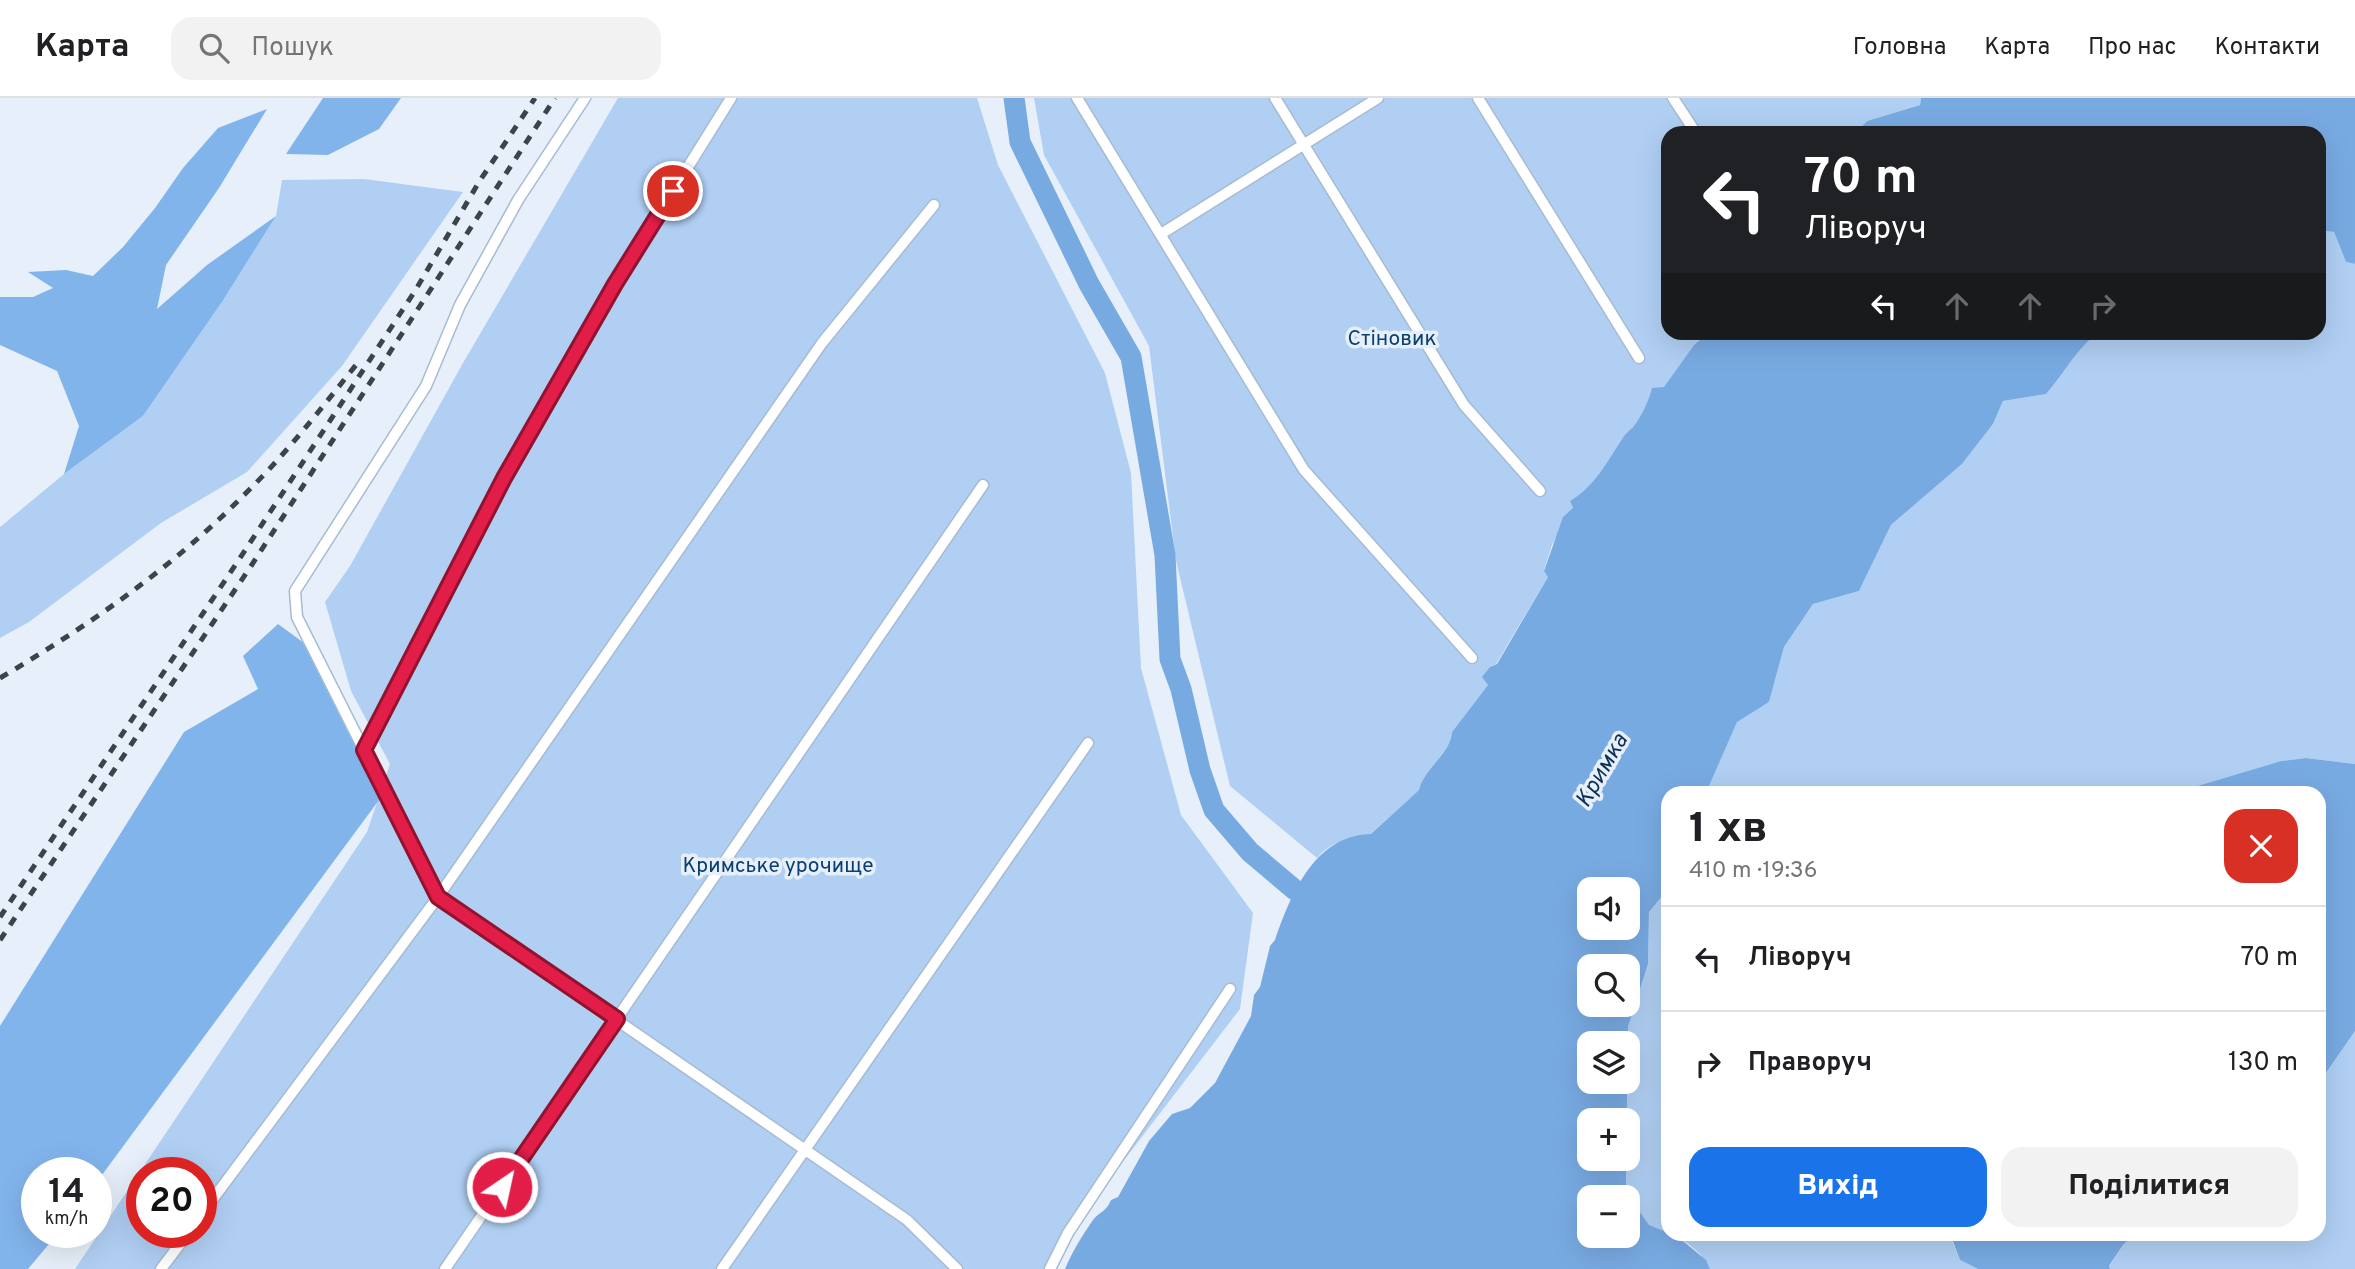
<!DOCTYPE html>
<html lang="uk">
<head>
<meta charset="utf-8">
<style>
  body { margin:0; font-family:Overpass,sans-serif; background:#f2f2f2; color:#202124; height:100vh; display:flex; flex-direction:column; font-size:26px; white-space:nowrap }
  * { box-sizing:border-box; margin:0 }
  p { font-size:23px; color:#757577 }
  .icon { flex:none; width:38px; height:38px; fill:none; stroke:currentColor; stroke-width:2; stroke-linecap:round; stroke-linejoin:round }
  .map { position:relative; flex:1; overflow:hidden }
  .side { position:absolute; left:1661px; top:688px; width:665px; height:455px; display:flex; flex-direction:column; background:#fff; border-radius:21px; box-shadow:0 7px 28px #0002 }
  .side>* { flex:none }
  .top-card { position:absolute; left:1661px; top:28px; width:665px; height:214px; border-radius:21px; box-shadow:0 7px 28px #0002; background:#202124; color:#fff; overflow:hidden }
  .tools { position:absolute; left:1577px; top:779px; display:grid; gap:14px }
  .tools a { display:grid; place-items:center; width:63px; height:63px; border-radius:14px; background:#fff; box-shadow:0 7px 28px #0002; font-size:35px }
  .speed { position:absolute; left:21px; top:1059px; display:flex; gap:14px; font-size:35px; font-weight:700; text-align:center }
  .speed>* { display:grid; place-content:center; width:91px; height:91px; border-radius:50%; background:#fff; box-shadow:0 7px 28px #0002; line-height:1 }
  .speed small { font-size:18px; font-weight:400 }
  .speed .limit { border:10px solid #d22; background:#fff; color:#111 }
  .pin { position:absolute; display:grid; place-items:center; width:60px; height:60px; color:#fff; margin:-30px; border:4px solid #fff; border-radius:50%; box-shadow:0 2px 7px #0007 }
  .me { position:absolute; width:77px; margin:-38px; rotate:34deg; stroke-linejoin:round; filter:drop-shadow(0 0 5px #0008) }
  .turn { display:flex; align-items:center; gap:24px; height:147px; padding:0 28px; font-size:32px }
  .turn .icon { width:91px; height:91px; stroke-width:2.5 }
  .turn b { display:block; font-size:49px; line-height:60px }
  .lanes { display:flex; align-items:center; height:66px; padding:0 28px; background:#0003; justify-content:center; gap:35px; direction:ltr }
  .lanes .off { opacity:.35 }
  .round { display:grid; place-items:center; flex:none; width:74px; height:74px; border-radius:21px; background:#f2f2f2 }
  .summary { display:flex; align-items:center; justify-content:space-between; height:119px; padding:0 28px }
  h1 { font-size:42px; font-weight:800; line-height:52px }
  .primary-button { display:flex; gap:14px; margin-top:auto; padding:14px 28px }
  .primary-button a { flex:1; height:80px; border-radius:21px; background:#1a73e8; color:#fff; font-size:28px; font-weight:800; line-height:80px; text-align:center }
  .primary-button a+a { background:#f2f2f2; color:#202124 }
  ul { padding:0; list-style:none }
  li { display:flex; align-items:center; gap:21px; height:105px; padding:0 28px; border-top:2px solid #e0e0e0 }
  li div { flex:1 }
  li b { display:block; font-size:26px }
  li em { font-style:normal }
  header { display:flex; align-items:center; gap:42px; box-sizing:border-box; height:98px; padding:0 35px; background:#fff; border-bottom:2px solid #e0e0e0 }
  header strong { font-size:33px }
  nav { display:flex; gap:38px; margin-inline-start:auto; font-size:24px }
  .search { width:490px; height:63px; background:#f2f2f2; display:flex; align-items:center; gap:18px; box-sizing:border-box; padding:0 24px; border-radius:21px; color:#757577; font-size:26px }
  .map>svg:first-child { display:block }
  .green { fill:#b0cff3; fill-rule:evenodd }
  .forest { fill:#82b4ec }
  .water { fill:#78aae2; fill-rule:evenodd }
  .lines { fill:none; stroke-linecap:round; stroke-linejoin:round }
  .canal { stroke:#78aae2; stroke-width:21 }
  .lane-casing { stroke:#a6bbd3; stroke-width:13 }
  .lane { stroke:#fff; stroke-width:10 }
  .rail { stroke:#3b434b; stroke-width:5; stroke-dasharray:9 9; stroke-linecap:butt }
  .route-casing { stroke:#92132f; stroke-width:18 }
  .route { stroke:#e11d48; stroke-width:12 }
  .labels { text-anchor:middle; dominant-baseline:central; stroke-width:7; stroke-linejoin:round; paint-order:stroke }
  .park-label { font-size:21px; fill:#093f72; stroke:#e7f0fa }
  .water-label { font-size:23px; font-style:italic; fill:#0e3156; stroke:#e7f0fa }
</style>
</head>
<body>
<header>
<strong>Карта</strong>
<div class="search"><svg class="icon" aria-label="search" viewBox="0 0 24 24"><circle cx="10" cy="10" r="6"/><path d="M15 15l6 6"/></svg>Пошук</div>
<nav><a>Головна</a><a>Карта</a><a>Про нас</a><a>Контакти</a></nav>
</header>
<div class="map">
<svg width="2355" height="1171" viewBox="0 0 2355 1171">
  <rect width="100%" height="100%" fill="#e7f0fa"/>
  <path class="green" d="M 618,0 L 977,0 L 998,67 L 1105,275 L 1131,375 L 1141,570 L 1181,717 L 1253,815 L 1240,911 L 1068,1135 L 1052,1171 L 75,1171 L 367,734 L 390,666 L 351,593 L 325,504 L 350,468 L 463,265 ZM 142,1074 L 201,1074 L 201,1134 L 142,1134 Z
    M 1034,0 L 1921,0 L 1920,7 L 1867,23 L 1855,35 L 1668,35 L 1668,234 L 1708,235 L 1694,247 L 1664,290 L 1652,290 C 1648,304 1642,319 1633,329 C 1629,334 1625,337 1622,341 C 1606,365 1595,388 1570,403 L 1573,410 L 1552,447 L 1544,472 L 1548,479 L 1496,566 L 1490,569 L 1488,587 L 1452,634 C 1450,657 1424,670 1419,692 L 1371,736 C 1353,736 1328,746 1317,760 L 1230,688 L 1176,463 L 1149,248 L 1044,57 Z
    M 364,81 L 463,94 L 342,268 L 247,374 L 161,425 L 29,524 L 0,540 L 0,429 L 64,376 L 143,318 L 222,204 L 276,118 L 282,82 Z
    M 2319,132 L 2334,134 L 2346,164 L 2355,166 L 2355,666 L 2306,660 L 2281,663 L 2174,695 L 1706,695 L 1737,623 L 1769,604 L 1784,549 L 1813,506 L 1859,493 L 1891,427 L 1962,366 L 1993,326 L 2003,303 L 2046,296 C 2064,276 2076,251 2098,235 L 2319,234 Z
    M 1668,791 L 1668,1135 L 1649,1128 L 1626,1095 L 1626,1061 L 1628,929 L 1648,866 L 1649,814 Z
    M 2355,933 L 2355,1171 L 2110,1171 L 2109,1169 L 2123,1147 L 2134,1136 L 2319,1136 L 2319,985 Z
    M 1670,1136 L 1949,1136 L 1960,1162 L 1978,1171 L 1710,1171 C 1704,1156 1686,1142 1670,1136 Z"/>
  <path class="forest" d="M 323,0 L 401,0 L 379,31 L 328,57 L 286,56 Z
    M 267,11 L 219,90 L 166,167 L 157,211 L 207,167 L 276,118 L 222,204 L 143,318 L 64,376 L 79,328 L 57,273 L 0,247 L 0,199 L 33,199 L 53,190 L 28,174 L 66,172 L 93,178 L 123,149 L 155,110 L 183,70 L 218,30 Z
    M 278,526 L 304,545 L 382,698 L 96,1085 L 96,1074 L 37,1074 L 37,1134 L 59,1134 L 28,1171 L 0,1171 L 0,928 L 184,634 L 258,591 L 243,558 Z"/>
  <path class="water" d="M 1921,0 L 2355,0 L 2355,166 L 2346,164 L 2334,134 L 2319,132 L 2319,35 L 1855,35 L 1867,23 L 1920,7 Z
    M 1708,235 L 2098,235 C 2076,251 2064,276 2046,296 L 2003,303 L 1993,326 L 1962,366 L 1891,427 L 1859,493 L 1813,506 L 1784,549 L 1769,604 L 1737,624 L 1706,695 L 1668,695 L 1668,791 L 1649,814 L 1648,866 L 1628,929 L 1628,970 L 1628,945 L 1589,945 L 1589,984 L 1627,984 L 1627,1022 L 1589,1022 L 1589,1060 L 1626,1061 L 1626,1095 L 1649,1127 L 1678,1139 L 1706,1162 L 1710,1171 L 1065,1171 C 1072,1154 1082,1138 1093,1122 C 1100,1113 1106,1114 1111,1102 L 1118,1099 L 1149,1043 L 1172,1016 L 1190,1010 L 1215,985 L 1251,918 L 1254,897 L 1260,889 L 1270,848 L 1275,842 C 1291,797 1314,737 1371,736 L 1419,692 C 1424,670 1450,657 1452,634 L 1488,587 L 1482,579 L 1490,569 L 1497,566 L 1548,479 L 1544,473 L 1563,419 L 1573,410 L 1570,403 C 1595,388 1606,365 1622,341 C 1625,336 1629,333 1633,329 C 1642,318 1648,304 1652,290 L 1664,289 L 1694,247 ZM 1589,791 L 1628,791 L 1628,830 L 1589,830 ZM 1589,868 L 1628,868 L 1628,906 L 1589,906 ZM 1589,1099 L 1628,1099 L 1628,1138 L 1589,1138 Z
    M 2306,660 L 2355,666 L 2355,933 L 2319,985 L 2319,695 L 2174,695 L 2281,663 Z
    M 1950,1136 L 2134,1136 L 2123,1147 L 2109,1168 L 2110,1171 L 1978,1171 L 1960,1162 Z"/>
  <g class="lines">
    <path class="canal" d="M 1014,0 L 1020,44 L 1089,186 L 1131,259 L 1165,457 L 1170,561 L 1181,591 L 1200,672 L 1214,712 L 1250,754 L 1295,792"/>
    <defs>
      <path id="lane" d="M 585,0 L 518,102 L 460,207 L 426,288 L 295,493 L 297,519 L 438,799 L 907,1122 L 957,1171
        M 1077,0 L 1304,372 L 1472,560
        M 1275,0 L 1464,307 L 1540,393
        M 1478,0 L 1639,260
        M 1673,0 L 1696,35
        M 1161,136 L 1378,0
        M 364,652 L 504,380 L 615,186 L 731,0
        M 201,1117 L 438,799 L 822,245 L 934,107
        M 161,1171 L 189,1134
        M 445,1171 L 983,387
        M 722,1171 L 1088,645
        M 1050,1171 L 1068,1135 L 1230,891"/>
    </defs>
    <use href="#lane" class="lane-casing"/>
    <use href="#lane" class="lane"/>
    <path class="rail" d="M 0,580 C 88,528 172,470 244,397 C 285,357 320,312 356,267
      M 0,819 L 240,460 L 415,193 L 479,84 L 535,0
      M 0,842 L 251,468 L 555,0"/>
  </g>
  <g class="lines">
    <defs>
      <path id="route" d="M 502,1089 L 617,921 L 438,799 L 364,652 L 504,380 L 615,186 L 673,93"/>
    </defs>
    <use href="#route" class="route-casing"/>
    <use href="#route" class="route"/>
  </g>
  <g class="labels">
    <g class="park-label">
      <text x="1392" y="241">Стіновик</text>
      <text x="778" y="768">Кримське урочище</text>
    </g>
    <g class="water-label">
      <text transform="translate(1603 673) rotate(-60)">Кримка</text>
    </g>
  </g>
</svg>
<div class="tools">
<a><svg class="icon" aria-label="sound" viewBox="0 0 24 24"><path d="M4 9h4l5-4v14l-5-4H4zM17 9q2 3 0 6"/></svg></a>
<a><svg class="icon" aria-label="search" viewBox="0 0 24 24"><circle cx="10" cy="10" r="6"/><path d="M15 15l6 6"/></svg></a>
<a><svg class="icon" aria-label="layers" viewBox="0 0 24 24"><path d="M12 4l9 5-9 5-9-5zM3 14l9 5 9-5"/></svg></a>
<a>+</a>
<a>−</a>
</div>
<div class="speed"><div>14<small>km/h</small></div><div class="limit">20</div></div>
<div class="pin" style="left:673px;top:93px;background:#d93025"><svg class="icon" aria-label="arrive" viewBox="0 0 24 24"><path d="M6 21V4h12l-3 4 3 4H6"/></svg></div>
<svg class="me" style="left:502px;top:1089px" viewBox="-20 -20 40 40"><circle r="17" fill="#e11d48" stroke="#fff" stroke-width="3"/><path d="M0-11L8 9 0 5-8 9z" fill="#fff"/></svg>
<div class="top-card">
<div class="turn"><svg class="icon" aria-label="left" viewBox="0 0 24 24"><path d="M17 20v-9H6M10 6l-5 5 5 5"/></svg><div><b>70 m</b>Ліворуч</div></div>
<div class="lanes"><svg class="icon" aria-label="left" viewBox="0 0 24 24"><path d="M17 20v-9H6M10 6l-5 5 5 5"/></svg><svg class="icon off" aria-label="ahead" viewBox="0 0 24 24"><path d="M12 20V5M6 11l6-6 6 6"/></svg><svg class="icon off" aria-label="ahead" viewBox="0 0 24 24"><path d="M12 20V5M6 11l6-6 6 6"/></svg><svg class="icon off" aria-label="right" viewBox="0 0 24 24"><path d="M7 20v-9h11M14 6l5 5-5 5"/></svg></div>
</div>
<section class="side">
<div class="summary"><div><h1>1 хв</h1><p>410 m · 19:36</p></div><a class="round" style="background:#d93025;color:#fff"><svg class="icon" aria-label="close" viewBox="0 0 24 24"><path d="M6 6l12 12M18 6L6 18"/></svg></a></div>
<ul>
<li><svg class="icon" aria-label="left" viewBox="0 0 24 24"><path d="M17 20v-9H6M10 6l-5 5 5 5"/></svg><div><b>Ліворуч</b></div><em>70 m</em></li>
<li><svg class="icon" aria-label="right" viewBox="0 0 24 24"><path d="M7 20v-9h11M14 6l5 5-5 5"/></svg><div><b>Праворуч</b></div><em>130 m</em></li>
</ul>
<div class="primary-button"><a>Вихід</a><a>Поділитися</a></div>
</section>
</div>
</body>
</html>
